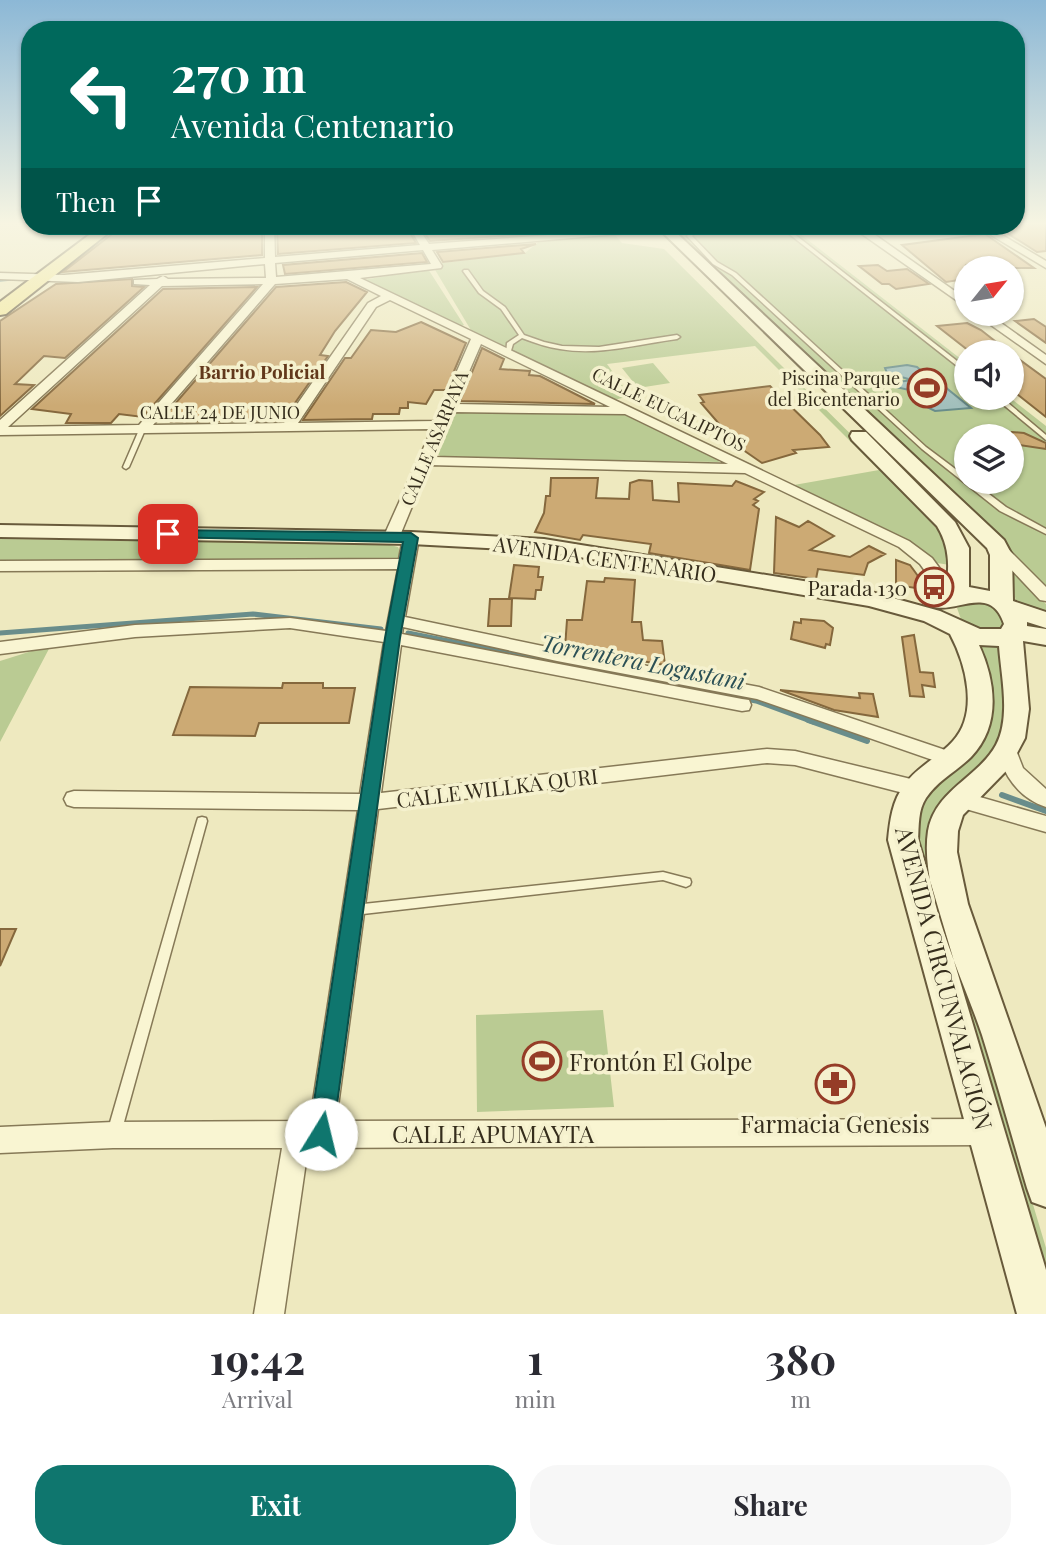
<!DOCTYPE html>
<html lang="en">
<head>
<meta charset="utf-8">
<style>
  body { margin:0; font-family:"Playfair Display",serif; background:#f7f7f7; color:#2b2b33; height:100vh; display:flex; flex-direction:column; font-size:26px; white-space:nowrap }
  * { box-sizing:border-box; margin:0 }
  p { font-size:23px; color:#7c7c81 }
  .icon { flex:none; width:38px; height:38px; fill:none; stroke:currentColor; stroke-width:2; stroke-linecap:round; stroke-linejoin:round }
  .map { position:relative; height:1314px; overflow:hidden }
  .side { display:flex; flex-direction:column; background:#fff; flex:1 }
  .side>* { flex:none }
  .top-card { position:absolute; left:21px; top:21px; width:1004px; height:214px; border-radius:28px; box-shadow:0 2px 5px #0004; background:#00695c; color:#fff; overflow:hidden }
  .needle { width:46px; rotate:60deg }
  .controls { position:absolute; left:954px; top:256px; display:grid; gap:14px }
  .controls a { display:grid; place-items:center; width:70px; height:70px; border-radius:50%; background:#fff; box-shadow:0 2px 5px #0004; font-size:35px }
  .pin { position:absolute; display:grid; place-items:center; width:60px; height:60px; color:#fff; margin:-30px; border-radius:14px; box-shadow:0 4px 10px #0006 }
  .me { position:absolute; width:77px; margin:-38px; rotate:9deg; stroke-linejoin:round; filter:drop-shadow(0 0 5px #0008) }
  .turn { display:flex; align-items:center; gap:24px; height:147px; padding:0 35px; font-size:32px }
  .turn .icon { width:91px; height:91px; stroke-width:2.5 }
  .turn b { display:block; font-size:49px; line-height:60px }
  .then { display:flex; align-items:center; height:66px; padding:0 35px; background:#0003; gap:14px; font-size:26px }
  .eta { display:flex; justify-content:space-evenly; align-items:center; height:119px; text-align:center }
  .eta b { font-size:42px; font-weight:700; line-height:49px }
  .primary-button { display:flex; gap:14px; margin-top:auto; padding:14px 35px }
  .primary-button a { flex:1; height:80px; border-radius:28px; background:#0f766e; color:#fff; font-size:28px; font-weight:700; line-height:80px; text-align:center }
  .primary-button a+a { background:#f7f7f7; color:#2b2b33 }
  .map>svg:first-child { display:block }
  .green { fill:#bacb93; fill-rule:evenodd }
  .water { fill:#a2bfbc; stroke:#698d8b; stroke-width:2 }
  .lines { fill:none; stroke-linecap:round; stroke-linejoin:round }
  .stream-far2 { stroke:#698d8b; stroke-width:3.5 }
  .stream-far1 { stroke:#698d8b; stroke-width:5 }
  .stream { stroke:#698d8b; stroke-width:6 }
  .building { fill:#ccaa74; stroke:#85683d; stroke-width:2 }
  .service-casing { stroke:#867957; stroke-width:3 }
  .minor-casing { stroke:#867957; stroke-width:3 }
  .secondary-casing { stroke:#685a3b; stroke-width:4 }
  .primary-casing { stroke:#53462c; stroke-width:4 }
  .service { fill:#f9f5d2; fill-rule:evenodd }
  .minor { fill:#f9f5d2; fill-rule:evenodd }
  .secondary { fill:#f9f5d2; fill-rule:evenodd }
  .primary { fill:#f2e795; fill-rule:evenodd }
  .route { fill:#0f766e; stroke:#0a4d48; stroke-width:2 }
  .labels { text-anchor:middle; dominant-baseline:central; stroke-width:7; stroke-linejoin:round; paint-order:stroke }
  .far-poi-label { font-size:18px; fill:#352d1c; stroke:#f5f1ce; text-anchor:end }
  .far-street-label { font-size:18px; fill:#352d1c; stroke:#f5f1ce }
  .far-neighbourhood-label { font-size:19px; font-weight:bold; fill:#62381b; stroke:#f5f1ce }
  .street-label { font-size:21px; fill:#352d1c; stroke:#f5f1ce }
  .poi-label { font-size:21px; fill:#352d1c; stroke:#f5f1ce; text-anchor:end }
  .water-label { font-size:23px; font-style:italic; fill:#2b5055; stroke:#f5f1ce }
  .near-street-label { font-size:24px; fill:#352d1c; stroke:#f5f1ce }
  .near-poi-label { font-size:24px; fill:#352d1c; stroke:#f5f1ce; text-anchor:start }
</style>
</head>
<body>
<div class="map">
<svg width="1046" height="1314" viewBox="0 0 1046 1314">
  <rect width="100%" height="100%" fill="#eee9bf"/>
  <path class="green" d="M 667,226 L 790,226 L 966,363 L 966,397 L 1009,397 L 1046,426 L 1046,590 L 819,368 ZM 966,436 L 1012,436 L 1012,481 L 966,481 Z
    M 614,234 L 622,243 L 664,249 L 894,477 L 943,533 L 950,565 L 937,563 L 910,542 L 794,485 L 879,470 L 755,346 L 607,364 L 630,396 L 614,400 L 472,332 L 434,268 L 443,263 L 525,253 L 541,240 Z
    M 428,269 L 464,325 L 458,327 L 363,280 Z
    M 653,363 L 670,383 L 638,388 L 622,368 Z
    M 457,413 L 625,414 L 718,459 L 719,462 L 441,457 L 436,452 L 452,416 Z
    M 0,539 L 386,544 L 398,547 L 401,553 L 400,559 L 0,562 Z
    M 1011,571 L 1046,604 L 1046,615 L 1016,603 Z
    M 967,602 C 984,603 994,605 1006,618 L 1004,627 L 984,632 L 962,622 L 957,608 Z
    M 976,643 L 987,647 L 1003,646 C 998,682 1012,702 999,739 C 986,776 931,788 929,829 C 927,871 953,943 965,984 C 992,1072 1020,1160 1046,1248 L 1046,1279 L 915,844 L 922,798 C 960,760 1003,748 990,684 C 987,668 986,656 976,643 Z
    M 51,645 L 0,742 L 0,661 Z
    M 603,1010 L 614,1107 L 477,1112 L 476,1015 Z"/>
  <path class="water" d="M 907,365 L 917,367 L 925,374 L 924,382 L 945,387 L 971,408 L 935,411 L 915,401 L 914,391 L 891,386 L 891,383 L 912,380 L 887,373 L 885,368 Z"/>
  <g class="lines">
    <path class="stream-far2" d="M 0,280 L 10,279"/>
    <path class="stream-far1" d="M 0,633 L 253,614 L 381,629
      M 408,633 L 756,701 L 813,722"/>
    <path class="stream" d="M 808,720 L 867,741
      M 1002,795 L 1046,811"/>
  </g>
  <path class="building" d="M 1017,222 L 1046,222 L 1046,251 L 1037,252 L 996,226 L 1017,226 Z
    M 131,226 L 262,226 L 262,255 L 63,272 L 116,231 L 130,231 Z
    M 277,226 L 355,226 L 355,231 L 406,226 L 416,243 L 278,254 Z
    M 420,226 L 542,226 L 547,233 L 430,241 Z
    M 985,234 L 1034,268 L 1002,268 L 990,263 L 966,265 L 966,279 L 946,282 L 902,245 Z
    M 536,244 L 521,249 L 524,253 L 443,262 L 437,252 Z
    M 422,253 L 427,262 L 285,274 L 283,265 Z
    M 878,265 L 887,271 L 907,269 L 929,284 L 896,289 L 889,284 L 882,284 L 859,266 Z
    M 132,279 L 132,286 L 144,287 L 65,358 L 44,356 L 15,384 L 34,385 L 0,416 L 0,321 L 56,284 Z
    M 346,282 L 367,292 L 335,331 L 320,355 L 328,356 L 283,420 L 171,422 L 174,414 L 167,413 L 276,287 Z
    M 257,287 L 143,417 L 119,414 L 111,423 L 66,423 L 71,414 L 32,409 L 163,289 Z
    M 1034,319 L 1046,327 L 1046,343 L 1015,321 Z
    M 421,322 L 466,343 L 446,390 L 434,390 L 426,404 L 408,402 L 408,408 L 400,408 L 399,414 L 373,414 L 372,419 L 303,420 L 345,358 L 351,358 L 371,330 L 396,332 Z
    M 967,323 L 981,330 L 1009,352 L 969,351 L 937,326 Z
    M 482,348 L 504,359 L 500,369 L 530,371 L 529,375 L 540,376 L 595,404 L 460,401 Z
    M 1012,354 L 1046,379 L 1046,417 L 1012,390 L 1020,386 L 1012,380 Z
    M 770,386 L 820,435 L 829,447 L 793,450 L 796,453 L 762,463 L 739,447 L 701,403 L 704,402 L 699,395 Z
    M 1012,432 L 1024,433 L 1046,443 L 1046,449 L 1012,444 Z
    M 551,478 L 598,478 L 596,498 L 629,499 L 630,483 L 639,480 L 652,481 L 653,500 L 679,502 L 678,483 L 732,486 L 736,481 L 764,492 L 754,499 L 758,501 L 753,505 L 759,509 L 750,570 L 649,553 L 651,544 L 583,535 L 580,540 L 535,532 L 544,513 L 546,496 L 550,496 Z
    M 776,517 L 799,527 L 808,521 L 834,536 L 810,550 L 850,557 L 869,546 L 885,554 L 868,563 L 864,575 L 818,569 L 816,579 L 774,573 Z
    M 896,560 L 910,565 L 928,590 L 896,585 Z
    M 514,565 L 539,567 L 538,577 L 543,577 L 541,590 L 536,590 L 535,599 L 509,598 Z
    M 605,578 L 635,580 L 632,622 L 641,622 L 643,640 L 662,641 L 665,665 L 565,648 L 567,620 L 582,620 L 587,581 L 604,582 Z
    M 490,599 L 512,599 L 511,626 L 488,626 Z
    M 801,619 L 824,621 L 833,628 L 830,645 L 826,644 L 825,648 L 791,639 L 794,622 L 801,623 Z
    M 914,635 L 920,672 L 933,673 L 935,687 L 922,685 L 924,697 L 910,696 L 902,637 Z
    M 283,683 L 323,683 L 323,688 L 355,688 L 349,723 L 259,723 L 255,736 L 173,735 L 190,687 L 282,688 Z
    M 780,690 L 860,698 L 859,693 L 873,694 L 878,717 L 834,710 Z
    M 0,929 L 16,929 L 0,966 Z"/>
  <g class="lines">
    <defs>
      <path id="service" d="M 709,226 L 715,226 L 695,233 L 692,236 L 717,262 L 736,273 L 926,447 L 966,477 L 966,481 L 972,481 L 1006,507 L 1046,529 L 1046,534 L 1000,511 L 922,449 L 732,275 L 713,264 L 687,236 L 691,231 Z
        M 779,226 L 784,226 L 966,368 L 966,373 Z
        M 464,270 L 468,270 L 483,291 L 505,307 L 524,335 L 544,342 L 562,346 L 599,347 L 677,335 L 680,337 L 677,339 C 639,344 599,356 560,349 C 547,347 535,343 522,338 L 513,344 L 510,354 L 506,354 L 507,343 L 519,335 L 501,309 L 479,293 L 463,271 Z
        M 994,397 L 1001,397 L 1046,435 L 1046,440 Z
        M 142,428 L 145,430 L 129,467 L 126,469 L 124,468 L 123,467 L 139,430 Z
        M 202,817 L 206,818 L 207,821 L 121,1133 L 119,1138 L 114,1140 L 109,1138 L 107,1133 L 197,821 L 198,818 Z
        M 663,872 L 690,879 L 691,882 L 690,885 L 686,887 L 663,880 L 354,915 L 350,913 L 348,910 L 350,907 L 354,905 Z"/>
      <path id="minor" d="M 265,226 L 274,226 L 275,257 L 420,245 L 409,226 L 417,226 L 429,244 L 668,226 L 664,230 L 432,250 L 442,266 L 441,268 L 360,278 L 909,541 L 932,558 L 961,597 L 953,602 L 947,601 L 920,564 L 899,547 L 745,473 L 429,465 L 399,538 L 391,543 L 383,538 L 432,429 L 0,435 L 0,420 L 150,285 L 134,284 L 134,280 L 157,279 L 163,276 L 168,279 L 266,278 L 265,264 L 78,282 L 0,279 L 0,273 L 64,275 L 265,258 ZM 423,250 L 431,264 L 276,277 L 275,263 ZM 347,279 L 381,296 L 368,303 L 284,423 L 153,425 L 275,284 ZM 263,284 L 139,425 L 8,427 L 162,286 ZM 390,300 L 471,339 L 435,421 L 298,423 L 376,307 ZM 481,344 L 610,407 L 455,404 ZM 452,412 L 625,414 L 728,464 L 433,457 Z
        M 844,226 L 908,226 L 904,229 L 871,232 L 966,299 L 966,307 L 859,232 L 843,230 Z
        M 976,226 L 987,226 L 1046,261 L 1046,268 Z
        M 974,313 L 987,313 L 1046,355 L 1046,364 Z
        M 411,533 L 419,538 L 405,617 L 557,649 L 759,687 L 957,754 L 960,759 L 957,764 L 950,766 L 757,699 L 557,661 L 403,627 L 402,634 L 742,699 L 749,700 L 751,705 L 749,710 L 742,711 L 401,645 L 381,793 L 767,749 L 795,751 L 915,780 L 922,783 L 925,788 L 922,793 L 915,796 L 795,765 L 767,763 L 378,809 L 336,1121 L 986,1119 L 995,1123 L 999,1132 L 995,1141 L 986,1145 L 308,1148 L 284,1314 L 254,1314 L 282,1148 L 113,1148 L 0,1153 L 0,1127 L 113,1122 L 310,1121 L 358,810 L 74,807 L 67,805 L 64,799 L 67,793 L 74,791 L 360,794 L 384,642 L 290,628 L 135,637 L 0,654 L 0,642 L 135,625 L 290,618 L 386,631 L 398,569 L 0,571 L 0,561 L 399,559 L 403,538 Z
        M 997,541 L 1002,543 L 1046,587 L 1046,601 L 1040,600 L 992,549 L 989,546 L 992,543 Z
        M 1007,743 L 1014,745 L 1023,768 L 1046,789 L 1046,807 C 1019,798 1004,776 997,750 L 1000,745 Z
        M 959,791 L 1046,816 L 1046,832 L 952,805 L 949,799 L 952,793 Z"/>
      <path id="secondary" d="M 656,226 L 669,226 L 1004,540 L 1012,555 L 1013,601 L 1046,612 L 1046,628 L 1027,622 L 1027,626 L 1046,629 L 1046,645 L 1023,641 L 1029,709 L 1025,738 L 1009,768 L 963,815 L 958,831 L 957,852 L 968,904 L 1046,1128 L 1046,1207 L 1032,1202 L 1027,1188 C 1012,1137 998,1086 982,1035 C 963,978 919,891 928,831 C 935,790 978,778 996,745 C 1011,717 1001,676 999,646 L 979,645 C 996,682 1001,726 971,757 C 957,771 937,781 926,798 C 918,810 919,825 918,840 L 1046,1270 L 1046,1314 L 1017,1314 L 888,840 C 890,820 892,801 905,784 C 918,766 939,757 953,741 C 979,713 966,664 950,634 L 924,621 L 869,606 L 544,551 L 411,544 L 0,537 L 0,525 L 411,532 L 544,539 L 871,592 L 940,611 L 980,629 L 1001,629 L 1004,624 C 991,584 957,613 934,607 L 930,602 L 934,597 L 945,593 C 950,569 950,547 937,526 L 852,440 L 850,436 L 852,432 L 866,432 L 955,522 L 969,548 L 969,587 L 990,591 L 990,555 L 987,548 Z"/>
      <path id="primary" d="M 101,226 L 117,226 L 6,314 L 0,315 L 0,302 Z"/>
    </defs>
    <use href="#service" class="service-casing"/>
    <use href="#minor" class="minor-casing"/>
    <use href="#secondary" class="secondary-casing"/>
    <use href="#primary" class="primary-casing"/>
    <use href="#service" class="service"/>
    <use href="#minor" class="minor"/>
    <use href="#secondary" class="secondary"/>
    <use href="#primary" class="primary"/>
  </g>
  <linearGradient id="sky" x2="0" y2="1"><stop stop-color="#8cb8d6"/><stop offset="0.55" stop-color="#f7f5e2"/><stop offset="1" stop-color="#f7f5e2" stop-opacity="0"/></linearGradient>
  <rect width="1046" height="406" fill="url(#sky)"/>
  <path class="route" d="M 168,530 L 411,533 L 418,538 L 400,638 L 333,1134 L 329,1143 L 321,1146 L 312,1143 L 309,1134 L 385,638 L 403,542 L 163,537 L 163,531 Z"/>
  <defs>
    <symbol id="stadium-ring" viewBox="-11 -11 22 22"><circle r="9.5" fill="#f5f1ce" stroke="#953c27" stroke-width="1.5"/><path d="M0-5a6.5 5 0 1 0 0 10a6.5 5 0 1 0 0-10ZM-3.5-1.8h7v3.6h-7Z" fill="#953c27"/></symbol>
    <symbol id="bus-ring" viewBox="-11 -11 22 22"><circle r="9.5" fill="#f5f1ce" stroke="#953c27" stroke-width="1.5"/><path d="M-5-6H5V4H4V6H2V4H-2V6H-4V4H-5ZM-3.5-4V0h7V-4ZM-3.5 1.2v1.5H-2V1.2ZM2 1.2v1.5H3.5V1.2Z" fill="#953c27"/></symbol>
    <symbol id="pharmacy-ring" viewBox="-11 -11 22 22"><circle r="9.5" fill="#f5f1ce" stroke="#953c27" stroke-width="1.5"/><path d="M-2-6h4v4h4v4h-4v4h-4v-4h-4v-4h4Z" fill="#953c27"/></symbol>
  </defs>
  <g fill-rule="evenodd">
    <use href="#stadium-ring" x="905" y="366" width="44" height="44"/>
    <use href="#bus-ring" x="912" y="565" width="44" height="44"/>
    <use href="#stadium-ring" x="520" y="1039" width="44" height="44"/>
    <use href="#pharmacy-ring" x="813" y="1062" width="44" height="44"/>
  </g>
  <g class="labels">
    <g class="far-poi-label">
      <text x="900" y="378">Piscina Parque<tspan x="900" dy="21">del Bicentenario</tspan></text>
    </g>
    <g class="far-street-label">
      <text transform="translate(669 409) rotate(26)">CALLE EUCALIPTOS</text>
      <text x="220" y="412">CALLE 24 DE JUNIO</text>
      <text transform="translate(434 438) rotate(-67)">CALLE ASARPAYA</text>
    </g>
    <g class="far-neighbourhood-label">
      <text x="262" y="371">Barrio Policial</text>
    </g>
    <g class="street-label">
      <text transform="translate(605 558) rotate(8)">AVENIDA CENTENARIO</text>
      <text transform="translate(497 787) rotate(-7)">CALLE WILLKA QURI</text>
    </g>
    <g class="poi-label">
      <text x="907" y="587">Parada 130</text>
    </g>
    <g class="water-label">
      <text transform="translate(643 661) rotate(11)">Torrentera Logustani</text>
    </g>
    <g class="near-street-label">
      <text transform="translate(945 978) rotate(75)">AVENIDA CIRCUNVALACIÓN</text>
      <text x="493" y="1133">CALLE APUMAYTA</text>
    </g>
    <g class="near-poi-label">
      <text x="569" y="1061">Frontón El Golpe</text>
      <text x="835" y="1123" text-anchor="middle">Farmacia Genesis</text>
    </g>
  </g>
</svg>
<div class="controls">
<a><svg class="needle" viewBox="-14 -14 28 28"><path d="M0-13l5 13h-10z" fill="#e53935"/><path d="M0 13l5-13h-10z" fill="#7c7c81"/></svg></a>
<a><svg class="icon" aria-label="sound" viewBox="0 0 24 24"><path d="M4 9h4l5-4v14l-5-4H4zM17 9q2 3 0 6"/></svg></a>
<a><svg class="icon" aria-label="layers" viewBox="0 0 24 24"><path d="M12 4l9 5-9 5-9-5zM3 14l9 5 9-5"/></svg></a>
</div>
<div class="pin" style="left:168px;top:534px;background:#d93025"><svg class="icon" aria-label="arrive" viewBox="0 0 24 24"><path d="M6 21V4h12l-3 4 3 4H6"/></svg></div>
<svg class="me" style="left:321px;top:1134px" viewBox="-20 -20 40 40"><circle r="19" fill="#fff"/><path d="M0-13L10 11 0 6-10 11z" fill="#0f766e"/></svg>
<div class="top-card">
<div class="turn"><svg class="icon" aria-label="left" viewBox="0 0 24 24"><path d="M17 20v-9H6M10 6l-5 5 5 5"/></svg><div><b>270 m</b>Avenida Centenario</div></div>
<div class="then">Then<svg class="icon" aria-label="arrive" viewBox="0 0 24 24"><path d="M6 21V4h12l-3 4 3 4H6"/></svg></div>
</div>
</div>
<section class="side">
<div class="eta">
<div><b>19:42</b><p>Arrival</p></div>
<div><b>1</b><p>min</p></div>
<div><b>380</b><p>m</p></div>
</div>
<div class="primary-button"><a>Exit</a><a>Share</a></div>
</section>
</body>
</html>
